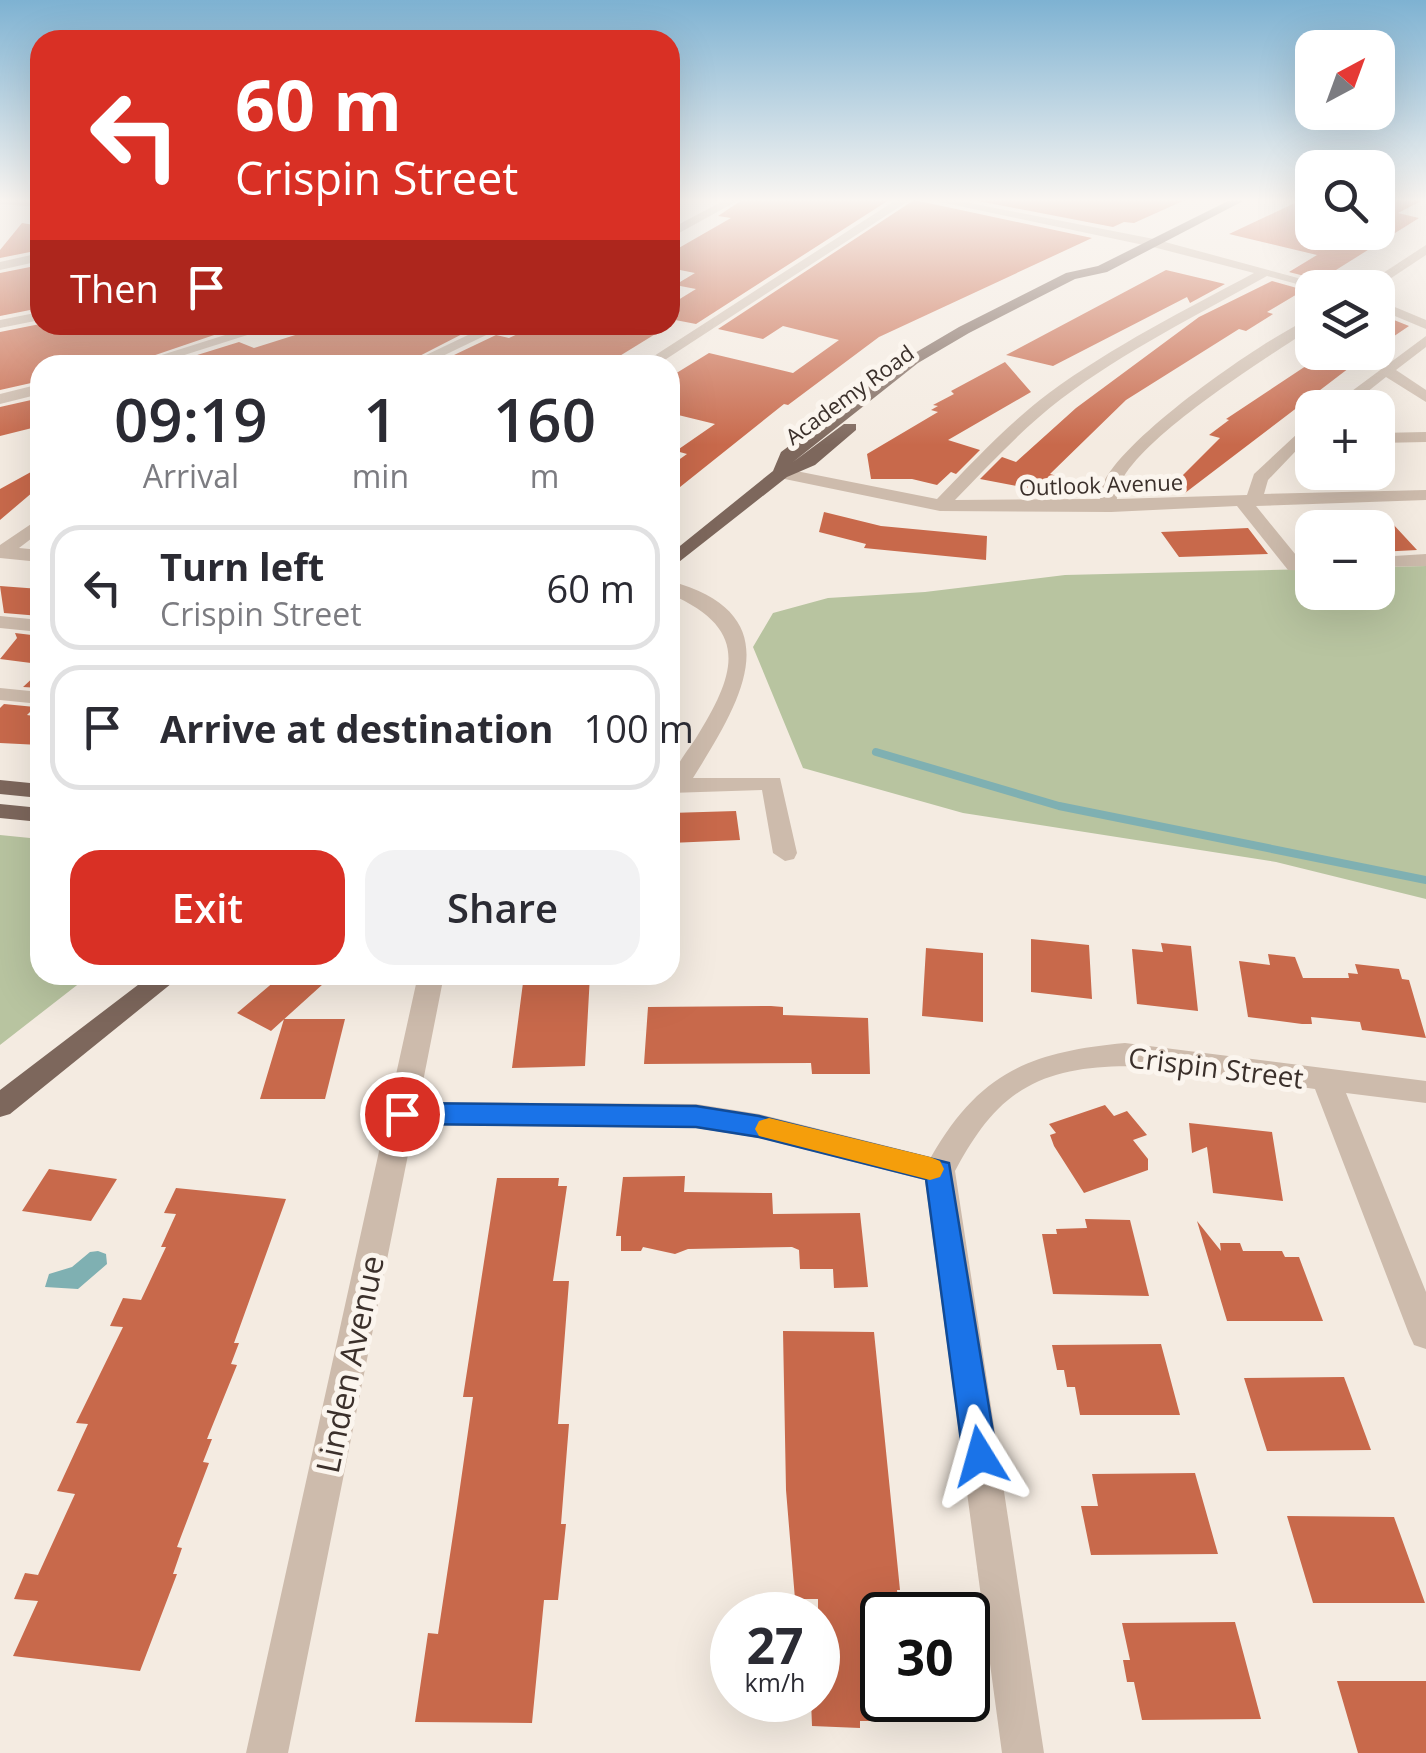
<!DOCTYPE html>
<html lang="en">
<head>
<meta charset="utf-8">
<style>
  body { margin:0; font-family:"Open Sans",sans-serif; background:#f2f2f3; color:#2b2b33; height:100vh; display:flex; flex-direction:column; font-size:38px; white-space:nowrap }
  * { box-sizing:border-box; margin:0 }
  p { font-size:32px; color:#7c7c81 }
  .icon { flex:none; width:55px; height:55px; fill:none; stroke:currentColor; stroke-width:2; stroke-linecap:round; stroke-linejoin:round }
  .map { position:relative; flex:1; overflow:hidden }
  .drawer { position:absolute; left:30px; top:355px; width:650px; height:630px; display:flex; flex-direction:column; background:#fff; border-radius:30px; box-shadow:0 10px 40px #0002 }
  .drawer>* { flex:none }
  .guide { position:absolute; left:30px; top:30px; width:650px; height:305px; border-radius:30px; box-shadow:0 10px 40px #0002; background:#d93025; color:#fff; overflow:hidden }
  .needle { width:65px; rotate:41deg }
  .buttons { position:absolute; left:1295px; top:30px; display:grid; gap:20px }
  .buttons a { display:grid; place-items:center; width:100px; height:100px; border-radius:20px; background:#fff; box-shadow:0 10px 40px #0002; font-size:50px }
  .speed { position:absolute; left:710px; top:1592px; display:flex; gap:20px; font-size:50px; font-weight:700; text-align:center }
  .speed>* { display:grid; place-content:center; width:130px; height:130px; border-radius:50%; background:#fff; box-shadow:0 10px 40px #0002; line-height:1 }
  .speed small { font-size:25px; font-weight:400 }
  .speed .limit { border:5px solid #111; border-radius:15px; background:#fff; color:#111 }
  .pin { position:absolute; display:grid; place-items:center; width:85px; height:85px; color:#fff; margin:-42px; border:5px solid #fff; border-radius:50%; box-shadow:0 2px 10px #0007 }
  .me { position:absolute; width:110px; margin:-55px; rotate:352deg; stroke-linejoin:round; filter:drop-shadow(0 0 8px #0008) }
  .turn { display:flex; align-items:center; gap:35px; height:210px; padding:0 40px; font-size:45px }
  .turn .icon { width:130px; height:130px; stroke-width:2.5 }
  .turn b { display:block; font-size:70px; line-height:85px }
  .then { display:flex; align-items:center; height:95px; padding:0 40px; background:#0003; gap:20px; font-size:38px }
  .eta { display:flex; justify-content:space-evenly; align-items:center; height:170px; text-align:center }
  .eta b { font-size:60px; font-weight:600; line-height:70px }
  .primary-button { display:flex; gap:20px; margin-top:auto; padding:20px 40px }
  .primary-button a { flex:1; height:115px; border-radius:30px; background:#d93025; color:#fff; font-size:40px; font-weight:600; line-height:115px; text-align:center }
  .primary-button a+a { background:#f2f2f3; color:#2b2b33 }
  ul { padding:0; list-style:none }
  li { display:flex; align-items:center; gap:30px; height:125px; margin:0 20px 15px; padding:0 20px; border:5px solid #e1e1e2; border-radius:30px }
  li div { flex:1 }
  li b { display:block; font-size:38px }
  li em { font-style:normal }
  .map>svg:first-child { display:block }
  .green { fill:#b8c4a0 }
  .water { fill:#7fb0b2 }
  .lines { fill:none; stroke-linecap:round; stroke-linejoin:round }
  .stream { stroke:#7fb0b2; stroke-width:8 }
  .building { fill:#c8694b }
  .minor { fill:#cdbbac; fill-rule:evenodd }
  .major { fill:#7d675c; fill-rule:evenodd }
  .route { fill:#1a73e8; stroke:#114b97; stroke-width:2.5 }
  .slow { fill:#f59e0b }
  .labels { text-anchor:middle; dominant-baseline:central; stroke-width:10; stroke-linejoin:round; paint-order:stroke }
  .far-street-label { font-size:22px; fill:#3b302b; stroke:#fbf5ee }
  .street-label { font-size:28px; fill:#3b302b; stroke:#fbf5ee }
  .near-street-label { font-size:32px; fill:#3b302b; stroke:#fbf5ee }
</style>
</head>
<body>
<div class="map">
<svg width="1426" height="1753" viewBox="0 0 1426 1753">
  <rect width="100%" height="100%" fill="#f4ebe1"/>
  <path class="green" d="M 1426,566 L 1426,899 L 1276,862 L 963,813 L 803,768 L 753,647 L 773,613 L 828,598 L 925,592 L 1065,575 L 1312,569 L 1312,592 L 1378,592 L 1378,567 Z
    M 0,835 L 40,839 L 40,975 L 90,975 L 0,1045 Z"/>
  <path class="water" d="M 98,1251 L 106,1254 L 107,1264 L 78,1289 L 45,1287 L 49,1274 L 72,1267 L 90,1252 Z"/>
  <g class="lines">
    <path class="stream" d="M 876,752 L 1059,806 L 1426,880"/>
  </g>
  <path class="building" d="M 742,200 L 889,200 L 696,324 L 670,319 L 670,305 L 696,289 L 675,285 L 695,273 L 670,268 L 670,253 L 731,218 L 718,216 Z
    M 914,200 L 1092,238 L 879,337 L 788,405 L 784,404 L 670,495 L 670,466 L 687,454 L 676,451 L 715,424 L 670,413 L 670,377 L 709,353 L 793,373 L 839,340 L 783,326 L 763,339 L 718,329 Z
    M 973,200 L 1185,200 L 1134,223 L 1124,222 L 1113,227 Z
    M 1301,200 L 1312,200 L 1312,232 L 1378,232 L 1378,200 L 1423,200 L 1398,213 L 1419,218 L 1320,280 L 1289,272 L 1317,255 L 1229,234 Z
    M 22,223 L 40,226 L 40,250 L 0,258 L 0,250 Z
    M 40,265 L 40,308 L 0,316 L 0,273 Z
    M 1166,270 L 1225,284 L 1190,303 L 1187,297 L 1053,366 L 1006,355 Z
    M 1272,281 L 1304,290 L 1267,312 L 1273,314 L 1246,331 L 1239,329 L 1126,400 L 1050,474 L 1064,478 L 1060,494 L 980,479 L 1002,457 L 1016,462 L 1076,408 L 1199,317 Z
    M 1384,316 L 1409,326 L 1378,347 L 1378,320 Z
    M 40,324 L 203,325 L 220,333 L 126,365 L 40,365 L 40,381 L 0,390 L 0,332 Z
    M 327,325 L 474,328 L 402,365 L 165,365 L 239,342 L 254,348 Z
    M 537,325 L 670,325 L 605,365 L 433,365 L 496,335 L 509,338 Z
    M 1327,352 L 1370,352 L 1185,493 L 1164,494 L 1220,438 L 1209,435 L 1229,420 L 1226,419 Z
    M 1005,362 L 1031,392 L 948,440 L 980,450 L 956,474 L 951,472 L 937,485 L 912,479 L 871,479 L 867,454 L 938,412 L 931,410 L 938,406 L 933,405 L 954,394 L 951,391 Z
    M 40,398 L 40,426 L 0,436 L 0,407 Z
    M 40,467 L 40,486 L 0,520 L 0,489 Z
    M 824,512 L 881,526 L 987,536 L 986,560 L 864,548 L 866,544 L 819,532 Z
    M 1392,523 L 1417,550 L 1378,552 L 1378,528 L 1345,524 Z
    M 1248,528 L 1268,554 L 1179,557 L 1161,532 Z
    M 0,586 L 40,589 L 40,616 L 4,613 Z
    M 15,633 L 40,636 L 40,688 L 23,687 L 37,674 L 31,663 L 0,659 L 17,638 Z
    M 4,704 L 35,707 L 27,715 L 40,717 L 40,745 L 0,743 L 0,708 Z
    M 736,811 L 740,840 L 670,843 L 670,813 Z
    M 1031,939 L 1089,945 L 1092,999 L 1031,992 Z
    M 1161,943 L 1191,946 L 1198,1011 L 1137,1004 L 1132,949 L 1163,952 Z
    M 926,948 L 983,953 L 983,1022 L 922,1016 Z
    M 1268,954 L 1295,957 L 1303,978 L 1349,978 L 1348,973 L 1358,974 L 1355,964 L 1399,969 L 1402,979 L 1409,980 L 1426,1038 L 1362,1030 L 1360,1022 L 1311,1017 L 1312,1024 L 1302,1024 L 1248,1017 L 1239,961 L 1270,965 Z
    M 282,975 L 333,975 L 271,1031 L 237,1013 Z
    M 524,975 L 590,975 L 585,1066 L 512,1068 Z
    M 771,1006 L 783,1007 L 783,1015 L 868,1018 L 870,1074 L 812,1074 L 811,1063 L 644,1064 L 648,1007 Z
    M 284,1019 L 345,1019 L 325,1099 L 260,1099 Z
    M 1105,1105 L 1114,1116 L 1127,1111 L 1147,1135 L 1133,1140 L 1148,1159 L 1148,1170 L 1084,1193 L 1054,1146 L 1050,1135 L 1056,1133 L 1049,1124 Z
    M 1189,1123 L 1272,1132 L 1283,1201 L 1213,1193 L 1207,1147 L 1192,1153 Z
    M 49,1169 L 117,1179 L 91,1221 L 22,1211 Z
    M 685,1176 L 684,1192 L 772,1193 L 773,1214 L 860,1213 L 868,1287 L 834,1288 L 833,1269 L 800,1269 L 799,1250 L 792,1247 L 688,1249 L 675,1254 L 643,1247 L 641,1251 L 621,1251 L 621,1236 L 616,1236 L 623,1177 Z
    M 497,1178 L 559,1178 L 558,1186 L 567,1186 L 553,1281 L 569,1281 L 558,1424 L 569,1424 L 561,1524 L 566,1524 L 558,1600 L 544,1600 L 532,1723 L 415,1722 L 428,1633 L 438,1634 L 456,1515 L 473,1397 L 463,1397 Z
    M 176,1188 L 286,1199 L 234,1343 L 239,1343 L 231,1364 L 237,1365 L 207,1439 L 212,1439 L 203,1462 L 209,1463 L 177,1547 L 182,1548 L 173,1574 L 177,1574 L 140,1671 L 13,1656 L 38,1601 L 14,1599 L 25,1573 L 38,1575 L 75,1494 L 57,1491 L 88,1424 L 76,1423 L 123,1327 L 110,1326 L 123,1298 L 141,1300 L 166,1247 L 161,1247 L 176,1214 L 164,1213 Z
    M 1085,1219 L 1130,1220 L 1149,1296 L 1053,1294 L 1042,1234 L 1057,1234 L 1056,1229 L 1087,1228 Z
    M 1197,1221 L 1221,1251 L 1220,1243 L 1240,1243 L 1243,1251 L 1282,1251 L 1285,1257 L 1299,1257 L 1323,1321 L 1227,1321 Z
    M 783,1331 L 874,1332 L 900,1590 L 897,1590 L 898,1599 L 882,1599 L 882,1721 L 860,1721 L 860,1728 L 812,1726 L 811,1700 L 818,1700 L 818,1599 L 795,1599 L 786,1490 Z
    M 1161,1344 L 1180,1415 L 1080,1415 L 1075,1387 L 1067,1387 L 1064,1370 L 1057,1370 L 1052,1345 Z
    M 1344,1377 L 1371,1450 L 1267,1451 L 1244,1378 Z
    M 1195,1473 L 1218,1554 L 1091,1555 L 1081,1506 L 1098,1506 L 1092,1474 Z
    M 1287,1516 L 1394,1517 L 1425,1603 L 1313,1603 Z
    M 1235,1622 L 1261,1719 L 1142,1720 L 1134,1682 L 1127,1682 L 1123,1660 L 1130,1660 L 1122,1623 Z
    M 1337,1681 L 1426,1681 L 1426,1753 L 1358,1753 Z"/>
  <g class="lines">
    <path class="minor" d="M 0,200 L 40,201 L 40,207 L 0,204 Z
      M 725,200 L 739,200 L 670,238 L 670,229 Z
      M 896,200 L 910,200 L 657,365 L 640,365 Z
      M 931,200 L 954,200 L 1154,239 L 1335,288 L 1312,288 L 1267,276 C 1197,315 1125,351 1061,399 C 1022,429 989,465 955,500 L 1100,499 C 1092,456 1272,333 1312,318 L 1312,328 C 1274,353 1111,453 1117,499 L 1247,495 L 1254,474 L 1312,420 L 1312,434 L 1268,480 L 1264,494 L 1426,490 L 1426,500 L 1256,506 L 1300,560 L 1312,559 L 1312,571 L 1288,570 L 1237,506 L 1111,512 L 940,511 L 775,477 L 773,473 L 781,468 L 937,499 C 973,462 1008,424 1049,393 C 1113,346 1185,310 1254,273 L 1153,247 Z
      M 1426,245 L 1426,255 L 1376,288 L 1360,288 Z
      M 40,253 L 40,261 L 0,270 L 0,262 Z
      M 1378,300 L 1426,320 L 1426,329 L 1378,309 Z
      M 40,312 L 40,320 L 0,328 L 0,320 Z
      M 257,325 L 279,325 L 153,365 L 130,365 Z
      M 489,325 L 507,325 L 424,365 L 405,365 Z
      M 1426,336 L 1426,347 L 1396,370 L 1426,390 L 1426,402 L 1386,377 L 1347,408 L 1329,408 Z
      M 40,384 L 40,394 L 0,404 L 0,394 Z
      M 1426,432 L 1426,442 L 1378,443 L 1378,433 Z
      M 40,518 L 40,532 L 19,548 L 40,550 L 40,562 L 0,558 L 0,545 Z
      M 1426,554 L 1426,566 L 1378,567 L 1378,557 Z
      M 670,581 C 795,615 740,703 693,778 L 780,778 L 797,853 L 794,859 L 785,861 L 773,853 L 762,790 L 670,793 C 670,771 684,756 696,738 C 737,672 750,629 670,594 Z
      M 0,616 L 40,620 L 40,632 L 0,628 Z
      M 0,688 L 40,692 L 40,704 L 0,700 Z
      M 418,975 L 444,975 L 419,1102 L 696,1104 L 759,1114 L 931,1157 C 980,1072 1030,1052 1125,1043 L 1426,1081 L 1426,1103 L 1346,1093 L 1426,1292 L 1426,1349 L 1414,1345 L 1409,1334 L 1315,1089 C 1232,1078 1095,1043 1022,1090 C 991,1109 972,1140 955,1171 L 1044,1753 L 1002,1753 L 925,1180 L 759,1138 L 696,1128 L 414,1125 L 288,1753 L 246,1753 Z"/>
    <path class="major" d="M 1230,200 L 1245,200 L 1107,272 L 1075,279 L 969,333 L 918,363 L 793,462 L 844,424 L 856,424 L 856,430 L 815,465 L 787,477 L 670,569 L 670,554 L 773,471 L 781,452 L 908,357 L 959,327 L 1066,273 L 1098,266 Z
      M 0,780 L 40,784 L 40,798 L 0,794 Z
      M 0,804 L 40,808 L 40,822 L 0,818 Z
      M 151,975 L 182,975 L 10,1114 L 0,1117 L 0,1090 Z"/>
  </g>
  <linearGradient id="sky" x2="0" y2="1"><stop stop-color="#7eb2d2"/><stop offset="0.45" stop-color="#faf6f2"/><stop offset="1" stop-color="#faf6f2" stop-opacity="0"/></linearGradient>
  <rect width="1426" height="445" fill="url(#sky)"/>
  <path class="route" d="M 402,1103 L 696,1106 L 759,1116 L 949,1163 L 997,1456 L 992,1467 L 980,1472 L 968,1467 L 963,1456 L 926,1179 L 759,1137 L 696,1127 L 402,1124 L 393,1121 L 389,1114 L 393,1106 Z"/>
  <path class="slow" d="M 769,1118 L 930,1157 L 940,1161 L 944,1169 L 940,1177 L 930,1180 L 759,1136 L 755,1129 L 759,1121 Z"/>
  <g class="labels">
    <g class="far-street-label">
      <text transform="translate(849 394) rotate(-36)">Academy Road</text>
      <text transform="translate(1101 484) rotate(-2)">Outlook Avenue</text>
    </g>
    <g class="street-label">
      <text transform="translate(1216 1067) rotate(7)">Crispin Street</text>
    </g>
    <g class="near-street-label">
      <text transform="translate(349 1364) rotate(-78)">Linden Avenue</text>
    </g>
  </g>
</svg>
<div class="buttons">
<a><svg class="needle" viewBox="-14 -14 28 28"><path d="M0-13l5 13h-10z" fill="#e53935"/><path d="M0 13l5-13h-10z" fill="#7c7c81"/></svg></a>
<a><svg class="icon" aria-label="search" viewBox="0 0 24 24"><circle cx="10" cy="10" r="6"/><path d="M15 15l6 6"/></svg></a>
<a><svg class="icon" aria-label="layers" viewBox="0 0 24 24"><path d="M12 4l9 5-9 5-9-5zM3 14l9 5 9-5"/></svg></a>
<a>+</a>
<a>−</a>
</div>
<div class="speed"><div>27<small>km/h</small></div><div class="limit">30</div></div>
<div class="pin" style="left:402px;top:1114px;background:#d93025"><svg class="icon" aria-label="arrive" viewBox="0 0 24 24"><path d="M6 21V4h12l-3 4 3 4H6"/></svg></div>
<svg class="me" style="left:980px;top:1456px" viewBox="-20 -20 40 40"><path d="M0-17L14 15 0 8-14 15z" fill="#1a73e8" stroke="#fff" stroke-width="4"/></svg>
<div class="guide">
<div class="turn"><svg class="icon" aria-label="left" viewBox="0 0 24 24"><path d="M17 20v-9H6M10 6l-5 5 5 5"/></svg><div><b>60 m</b>Crispin Street</div></div>
<div class="then">Then<svg class="icon" aria-label="arrive" viewBox="0 0 24 24"><path d="M6 21V4h12l-3 4 3 4H6"/></svg></div>
</div>
<section class="drawer">
<div class="eta">
<div><b>09:19</b><p>Arrival</p></div>
<div><b>1</b><p>min</p></div>
<div><b>160</b><p>m</p></div>
</div>
<ul>
<li><svg class="icon" aria-label="left" viewBox="0 0 24 24"><path d="M17 20v-9H6M10 6l-5 5 5 5"/></svg><div><b>Turn left</b><p>Crispin Street</p></div><em>60 m</em></li>
<li><svg class="icon" aria-label="arrive" viewBox="0 0 24 24"><path d="M6 21V4h12l-3 4 3 4H6"/></svg><div><b>Arrive at destination</b></div><em>100 m</em></li>
</ul>
<div class="primary-button"><a>Exit</a><a>Share</a></div>
</section>
</div>
</body>
</html>
